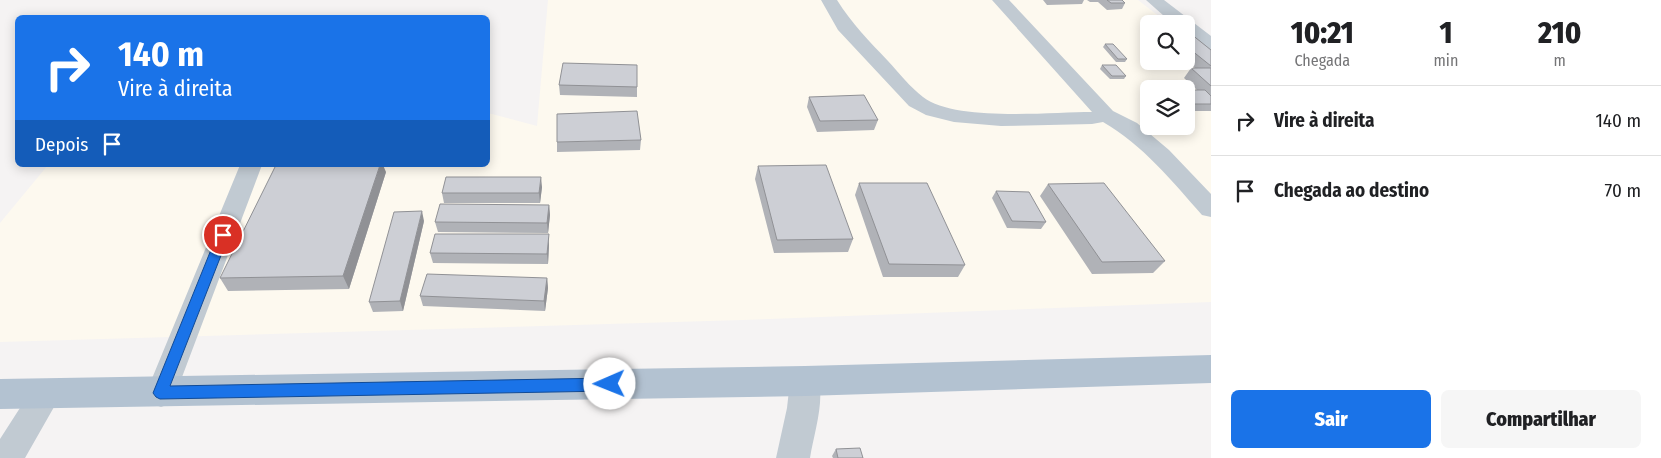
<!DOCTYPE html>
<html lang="pt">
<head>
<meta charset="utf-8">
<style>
  body { margin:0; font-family:"Fira Sans Condensed",sans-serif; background:#f6f6f6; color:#202124; height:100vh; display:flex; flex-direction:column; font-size:19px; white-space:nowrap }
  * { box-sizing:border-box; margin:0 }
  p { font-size:16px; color:#757577 }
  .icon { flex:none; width:28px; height:28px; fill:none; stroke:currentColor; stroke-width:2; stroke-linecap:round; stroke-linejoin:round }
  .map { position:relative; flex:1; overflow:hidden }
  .sheet { display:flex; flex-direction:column; background:#fff; width:450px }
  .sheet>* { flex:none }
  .top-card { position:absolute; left:15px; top:15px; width:475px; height:152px; border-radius:8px; box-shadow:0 2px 12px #0003; background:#1a73e8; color:#fff; overflow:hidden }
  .tools { position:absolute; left:1140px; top:15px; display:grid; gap:10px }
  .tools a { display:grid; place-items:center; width:55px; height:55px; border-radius:8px; background:#fff; box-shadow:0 2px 12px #0003; font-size:25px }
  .pin { position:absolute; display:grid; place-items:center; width:42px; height:42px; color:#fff; margin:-21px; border:2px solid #fff; border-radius:50%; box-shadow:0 1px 5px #0007 }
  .me { position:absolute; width:55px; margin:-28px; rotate:269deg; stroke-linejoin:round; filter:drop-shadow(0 0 4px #0008) }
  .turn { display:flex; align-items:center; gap:18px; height:105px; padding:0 20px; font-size:22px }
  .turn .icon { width:65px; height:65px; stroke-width:2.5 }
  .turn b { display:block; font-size:35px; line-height:42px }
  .then { display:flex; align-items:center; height:48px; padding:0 20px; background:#0003; gap:10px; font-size:19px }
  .eta { display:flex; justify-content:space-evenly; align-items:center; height:85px; text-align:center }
  .eta b { font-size:30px; font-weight:800; line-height:35px }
  .action { display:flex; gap:10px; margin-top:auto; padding:10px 20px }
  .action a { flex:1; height:58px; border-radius:8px; background:#1a73e8; color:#fff; font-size:20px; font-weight:800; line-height:58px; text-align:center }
  .action a+a { background:#f6f6f6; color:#202124 }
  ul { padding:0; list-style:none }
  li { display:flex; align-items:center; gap:15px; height:70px; padding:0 20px; border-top:1px solid #e0e0e0 }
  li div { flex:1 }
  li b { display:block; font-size:19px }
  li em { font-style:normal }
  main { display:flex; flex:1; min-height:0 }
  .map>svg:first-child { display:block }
  .commercial { fill:#fdf9ef; fill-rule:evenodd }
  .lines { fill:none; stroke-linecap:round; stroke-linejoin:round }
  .minor { fill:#c1cad2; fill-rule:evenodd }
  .major { fill:#b3c2d1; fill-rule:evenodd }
  .wall { fill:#b0b2b7 }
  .shaded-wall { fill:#909195 }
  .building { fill:#cdcfd5; stroke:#909195 }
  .route { fill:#1a73e8; stroke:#114b97 }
</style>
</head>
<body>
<main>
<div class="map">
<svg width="1211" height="458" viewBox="0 0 1211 458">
  <rect width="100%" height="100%" fill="#f5f3f3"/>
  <path class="commercial" d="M 548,0 L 1138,0 L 1169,24 L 1149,24 L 1149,61 L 1186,61 L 1186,36 L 1211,53 L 1211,302 L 742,320 L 0,342 L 0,223 L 48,165 L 488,165 L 488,113 L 537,126 ZM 1149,89 L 1186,89 L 1186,126 L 1149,126 Z"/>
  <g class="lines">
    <path class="minor" d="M 821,0 L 837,0 C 852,24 869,41 888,61 C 899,73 910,87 923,97 C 955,122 1050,112 1092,112 L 992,0 L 1009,0 L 1113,111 L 1137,123 L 1169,150 L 1211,194 L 1211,217 L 1202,215 C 1172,181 1143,145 1103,122 L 1092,124 L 1001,126 L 954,122 L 926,115 L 909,106 L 838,30 Z
      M 1146,0 L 1164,0 L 1211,36 L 1211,51 L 1204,49 L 1186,35 L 1186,24 L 1173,24 Z
      M 240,165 L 262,165 L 176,393 L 172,403 L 161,407 L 150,403 L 146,393 Z
      M 805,368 L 816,372 C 827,396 814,432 810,458 L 776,458 L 787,408 L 790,381 L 794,372 Z
      M 47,379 L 58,383 L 62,393 L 25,458 L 0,458 L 0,439 L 36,383 Z"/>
    <path class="major" d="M 1211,355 L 1211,383 L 805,396 L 0,409 L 0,379 L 805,366 Z"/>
  </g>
  <path class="wall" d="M 1043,0 L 1084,0 L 1082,4 L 1047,5 Z
    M 1087,0 L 1122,0 L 1125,3 L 1122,9 L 1107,10 L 1098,2 L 1090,2 Z
    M 1186,30 L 1211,50 L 1211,111 L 1186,111 L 1186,90 L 1197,90 L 1184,78 L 1191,68 L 1195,68 L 1186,61 Z
    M 1105,44 L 1127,59 L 1125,62 L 1116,62 L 1103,47 Z
    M 637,65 L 637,97 L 560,95 L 559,85 Z
    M 1102,65 L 1126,76 L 1124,79 L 1110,79 L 1100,69 Z
    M 809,97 L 878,120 L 874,130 L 817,132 L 807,107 Z
    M 641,140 L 640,150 L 557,152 L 557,142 Z
    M 758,166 L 853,239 L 848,252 L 774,253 L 755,179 Z
    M 386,172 L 349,289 L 228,291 L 220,278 Z
    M 859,183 L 965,265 L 958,277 L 883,277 L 855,195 Z
    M 1048,184 L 1165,261 L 1153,273 L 1092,274 L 1040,196 Z
    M 542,187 L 540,203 L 444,203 L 442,193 Z
    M 996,191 L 1046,222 L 1041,229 L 1007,228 L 992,198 Z
    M 549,205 L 550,215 L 548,233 L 438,232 L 435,222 Z
    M 424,221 L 403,311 L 373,312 L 369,302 Z
    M 549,245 L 548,264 L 433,263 L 430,253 Z
    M 547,278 L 548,288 L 545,311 L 423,306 L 420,296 Z
    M 836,449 L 863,458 L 833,458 L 832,456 Z"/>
  <path class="shaded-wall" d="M 380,165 L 383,165 L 386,172 L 349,289 L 343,276 Z
    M 541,177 L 542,187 L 540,203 L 539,193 Z
    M 549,205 L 550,215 L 548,233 L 547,223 Z
    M 422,211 L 424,221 L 403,311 L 400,301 Z
    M 549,234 L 549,245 L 548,264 L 547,254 Z
    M 547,278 L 548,288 L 545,311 L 544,301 Z"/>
  <path class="building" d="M 1107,0 L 1122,0 L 1125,3 L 1111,3 Z
    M 1158,21 L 1170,21 L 1174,24 L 1161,24 Z
    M 1186,30 L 1211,50 L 1211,66 L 1186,46 Z
    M 1105,44 L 1113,44 L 1127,59 L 1118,59 Z
    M 563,63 L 637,65 L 637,87 L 559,85 Z
    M 1102,65 L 1116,65 L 1126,76 L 1112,76 Z
    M 1191,68 L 1211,68 L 1211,86 Z
    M 1186,90 L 1205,90 L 1211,96 L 1211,104 L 1186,104 Z
    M 864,95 L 878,120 L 820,121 L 809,97 Z
    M 637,111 L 641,140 L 557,142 L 557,114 Z
    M 276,165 L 380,165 L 343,276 L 220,278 Z
    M 826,165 L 853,239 L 777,240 L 758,166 Z
    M 446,177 L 541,177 L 539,193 L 442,193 Z
    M 859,183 L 927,183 L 965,265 L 889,264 Z
    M 1104,183 L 1165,261 L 1102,262 L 1048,184 Z
    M 996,191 L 1029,192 L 1046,222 L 1012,221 Z
    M 440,204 L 549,205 L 547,223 L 435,222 Z
    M 422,211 L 400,301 L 369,302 L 394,212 Z
    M 435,234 L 549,234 L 547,254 L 430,253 Z
    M 427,274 L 547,278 L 544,301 L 420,296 Z
    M 860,448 L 863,458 L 838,458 L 836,449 Z"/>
  <path class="route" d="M 223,231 L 229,235 L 170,386 L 610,378 L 614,380 L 616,384 L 614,389 L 610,391 L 160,399 L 156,397 L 153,393 L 217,235 Z"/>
</svg>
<div class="tools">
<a><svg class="icon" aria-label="search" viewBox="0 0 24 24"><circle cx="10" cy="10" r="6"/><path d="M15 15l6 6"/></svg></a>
<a><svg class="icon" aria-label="layers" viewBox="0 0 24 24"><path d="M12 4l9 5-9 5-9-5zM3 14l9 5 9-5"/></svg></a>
</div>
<div class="pin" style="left:223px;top:235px;background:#d93025"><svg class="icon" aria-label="arrive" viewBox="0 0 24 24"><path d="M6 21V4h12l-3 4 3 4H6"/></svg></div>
<svg class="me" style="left:610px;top:384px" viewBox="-20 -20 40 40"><circle r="19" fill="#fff"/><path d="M0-13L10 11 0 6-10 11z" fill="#1a73e8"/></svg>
<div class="top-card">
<div class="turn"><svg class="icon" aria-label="right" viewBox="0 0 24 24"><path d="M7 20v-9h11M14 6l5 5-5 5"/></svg><div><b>140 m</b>Vire à direita</div></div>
<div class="then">Depois<svg class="icon" aria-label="arrive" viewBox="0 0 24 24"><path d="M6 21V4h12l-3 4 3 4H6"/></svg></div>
</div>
</div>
<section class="sheet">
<div class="eta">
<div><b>10:21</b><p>Chegada</p></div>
<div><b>1</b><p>min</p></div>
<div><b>210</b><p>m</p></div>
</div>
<ul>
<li><svg class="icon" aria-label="right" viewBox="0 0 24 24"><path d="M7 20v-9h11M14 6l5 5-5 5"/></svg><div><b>Vire à direita</b></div><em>140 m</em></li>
<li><svg class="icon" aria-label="arrive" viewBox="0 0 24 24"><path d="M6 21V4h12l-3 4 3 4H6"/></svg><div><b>Chegada ao destino</b></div><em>70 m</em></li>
</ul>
<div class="action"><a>Sair</a><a>Compartilhar</a></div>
</section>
</main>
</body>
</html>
